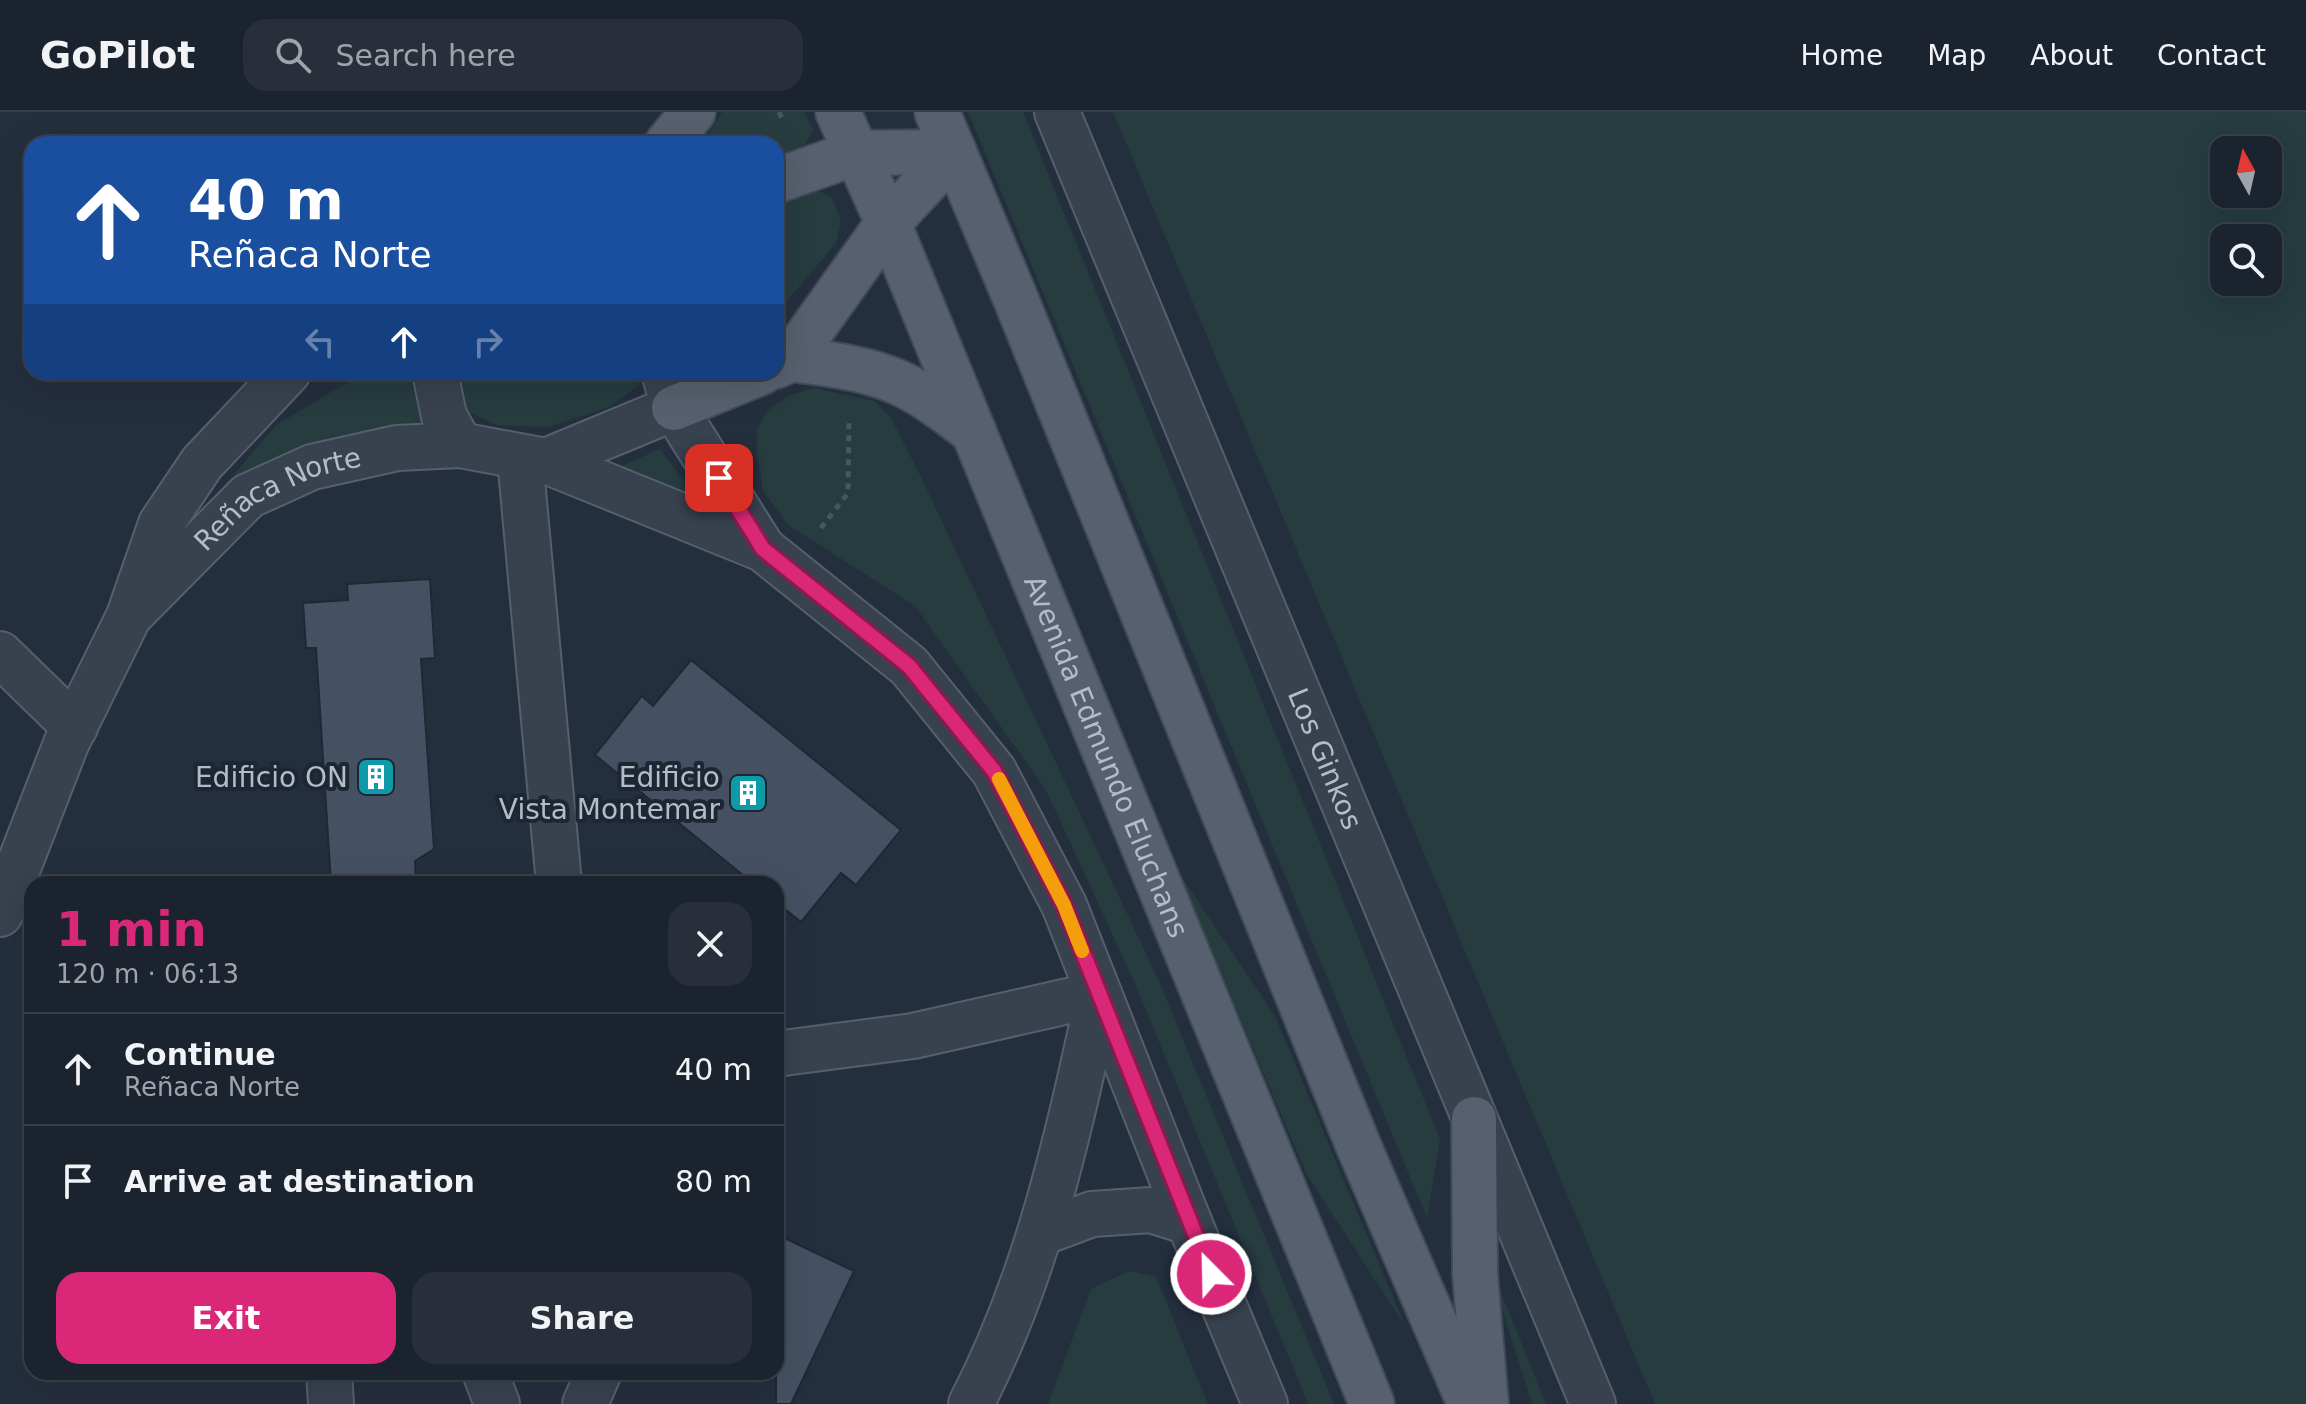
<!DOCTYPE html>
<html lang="en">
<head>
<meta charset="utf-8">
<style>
  body { margin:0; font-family:"DejaVu Sans",sans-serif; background:#282f3a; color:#f1f3f6; height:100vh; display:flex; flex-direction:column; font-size:30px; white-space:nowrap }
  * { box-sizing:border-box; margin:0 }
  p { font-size:26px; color:#a0a4aa }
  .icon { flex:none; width:44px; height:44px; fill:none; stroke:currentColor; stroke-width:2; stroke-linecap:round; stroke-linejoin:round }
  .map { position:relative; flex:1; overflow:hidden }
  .details { position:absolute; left:24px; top:764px; width:760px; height:504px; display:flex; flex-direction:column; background:#1b232e; border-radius:24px; box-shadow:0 8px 32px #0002,0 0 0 2px #39404a }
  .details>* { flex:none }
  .top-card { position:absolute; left:24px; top:24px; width:760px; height:244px; border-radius:24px; box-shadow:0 8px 32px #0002,0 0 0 2px #39404a; background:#1a4fa0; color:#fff; overflow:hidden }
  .needle { width:52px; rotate:352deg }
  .controls { position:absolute; left:2210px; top:24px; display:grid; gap:16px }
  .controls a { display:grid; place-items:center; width:72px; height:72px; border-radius:16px; background:#1b232e; box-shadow:0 8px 32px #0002,0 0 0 2px #39404a; font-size:40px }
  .pin { position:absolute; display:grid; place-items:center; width:68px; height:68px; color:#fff; margin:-34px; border-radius:16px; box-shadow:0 4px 12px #0006 }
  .me { position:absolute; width:88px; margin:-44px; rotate:337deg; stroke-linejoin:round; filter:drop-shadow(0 0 6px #0008) }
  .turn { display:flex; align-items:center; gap:28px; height:168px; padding:0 32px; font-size:36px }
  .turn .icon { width:104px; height:104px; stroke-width:2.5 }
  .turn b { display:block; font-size:56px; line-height:68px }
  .lanes { display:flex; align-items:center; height:76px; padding:0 32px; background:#0003; justify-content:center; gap:40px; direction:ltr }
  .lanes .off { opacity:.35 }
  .round { display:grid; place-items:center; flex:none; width:84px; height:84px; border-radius:24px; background:#282f3a }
  .head { display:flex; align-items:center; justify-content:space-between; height:136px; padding:0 32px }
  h1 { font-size:48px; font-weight:700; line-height:60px; color:#db2777 }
  .primary-button { display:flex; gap:16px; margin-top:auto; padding:16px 32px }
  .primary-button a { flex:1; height:92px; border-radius:24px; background:#db2777; color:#fff; font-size:32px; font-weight:700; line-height:92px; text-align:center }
  .primary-button a+a { background:#282f3a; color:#f1f3f6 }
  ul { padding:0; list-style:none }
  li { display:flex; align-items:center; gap:24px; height:112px; padding:0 32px; border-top:2px solid #39404a }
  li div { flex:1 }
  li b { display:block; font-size:30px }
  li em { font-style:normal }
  header { display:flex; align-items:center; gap:48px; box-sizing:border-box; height:112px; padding:0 40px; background:#1b232e; border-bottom:2px solid #39404a }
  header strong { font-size:38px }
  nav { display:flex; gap:44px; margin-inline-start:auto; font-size:28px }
  .search { width:560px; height:72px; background:#282f3a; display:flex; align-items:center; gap:20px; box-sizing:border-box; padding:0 28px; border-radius:24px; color:#a0a4aa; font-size:30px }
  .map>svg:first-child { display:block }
  .green { fill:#263c3f; fill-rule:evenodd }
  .building { fill:#455162; stroke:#1f2835; stroke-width:2 }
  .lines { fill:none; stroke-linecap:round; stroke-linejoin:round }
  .minor-casing { stroke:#565f6c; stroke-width:48 }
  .major-casing { stroke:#414a57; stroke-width:48 }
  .path { stroke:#44595c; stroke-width:5; stroke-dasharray:6 6; stroke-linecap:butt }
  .minor { stroke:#38414e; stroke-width:44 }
  .major { stroke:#56606e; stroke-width:44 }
  .route-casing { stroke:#8e194d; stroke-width:20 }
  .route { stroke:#db2777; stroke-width:14 }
  .slow { stroke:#f59e0b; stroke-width:14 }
  .labels { text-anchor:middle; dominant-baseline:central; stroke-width:8; stroke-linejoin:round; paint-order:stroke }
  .street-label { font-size:28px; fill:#b4bcc9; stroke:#1d2633 }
  .poi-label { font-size:28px; fill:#b4bcc9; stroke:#1d2633; text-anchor:end }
</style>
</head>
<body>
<header>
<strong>GoPilot</strong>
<div class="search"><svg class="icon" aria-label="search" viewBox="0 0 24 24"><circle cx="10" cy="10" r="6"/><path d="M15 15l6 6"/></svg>Search here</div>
<nav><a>Home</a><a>Map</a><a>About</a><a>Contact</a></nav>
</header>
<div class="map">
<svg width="2306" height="1292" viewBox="0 0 2306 1292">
  <rect width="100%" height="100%" fill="#242f3e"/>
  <path class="green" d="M 722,0 L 804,0 L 813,19 L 804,34 L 776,45 L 776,32 L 703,32 Z
    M 968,0 L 1023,0 L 1440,1027 L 1427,1106 Z
    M 1113,0 L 2306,0 L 2306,1292 L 1655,1292 ZM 2224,38 L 2268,38 L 2268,82 L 2224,82 ZM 2224,126 L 2268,126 L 2268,170 L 2224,170 Z
    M 809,75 L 832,85 L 841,110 L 836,131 L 776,202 L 776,87 Z
    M 365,260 L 412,260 L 413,275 L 429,320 L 236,376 L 231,366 L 276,313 Z
    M 450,260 L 642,260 L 639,273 L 609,295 L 547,315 L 497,313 L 467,299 Z
    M 814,276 L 874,289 L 891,306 L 921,365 L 1158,867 L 1334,1292 L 1308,1292 L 1137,876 L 1046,678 L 915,494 L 787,412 L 763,378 L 757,342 L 757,318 L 768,298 L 787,284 Z
    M 660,337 L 698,387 L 617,356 Z
    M 1177,758 L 1275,904 L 1405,1214 L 1307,1063 Z
    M 1483,1136 L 1546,1292 L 1532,1292 Z
    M 1129,1159 L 1156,1165 L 1208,1292 L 1048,1292 L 1091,1177 Z"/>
  <path class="building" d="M 430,467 L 435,546 L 421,547 L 434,737 L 415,749 L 416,772 L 331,772 L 316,536 L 306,536 L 303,491 L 348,488 L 347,472 Z
    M 691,548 L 901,718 L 856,773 L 841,761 L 801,810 L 776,790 L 776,772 L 754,772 L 595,643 L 642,584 L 653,594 Z
    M 776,1122 L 854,1159 L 791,1292 L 776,1292 Z"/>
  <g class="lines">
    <defs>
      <g id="minor">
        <path id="s1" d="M 1057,0 L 1593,1292"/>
        <path d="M 435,260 L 444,304 L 460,333"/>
        <path d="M 664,260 L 674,296 L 763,437"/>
        <path d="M 520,346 L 559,772"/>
        <path d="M 546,349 L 674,296"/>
        <path id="s2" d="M 129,504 L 248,384 L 312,355 L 397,336 L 460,333 L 546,349 L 763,437 L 909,554 L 994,659 L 1064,793 L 1189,1110 L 1265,1292"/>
        <path d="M 0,542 L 75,615"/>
        <path d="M 0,802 L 66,632 L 129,504 L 161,412 L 202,351 L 288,260"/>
        <path d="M 776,942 L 913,924 L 1099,882"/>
        <path d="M 1041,1121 L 1092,1102 L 1151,1098 L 1189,1110"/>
        <path d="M 329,1260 L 331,1292"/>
        <path d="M 485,1260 L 497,1292"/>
        <path d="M 585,1292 L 599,1260"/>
        <path d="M 971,1292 C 1038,1163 1068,1023 1099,882"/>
      </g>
      <g id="major">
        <path id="s3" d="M 838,0 L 888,111 L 1372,1292"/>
        <path d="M 937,0 L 1017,190 L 1359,1035 L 1470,1292"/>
        <path d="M 667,32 L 693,0"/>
        <path d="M 776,69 L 855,41 L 954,40"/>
        <path d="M 791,247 C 826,252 862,255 895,269 C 924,281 949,302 974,320"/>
        <path d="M 776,254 L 791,247 L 888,111 L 954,40"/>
        <path d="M 674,296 L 762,260"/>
        <path d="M 1474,1007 L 1475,1162 L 1486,1292"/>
      </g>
    </defs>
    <use href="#minor" class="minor-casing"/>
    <use href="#major" class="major-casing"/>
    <path class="path" d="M 779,0 L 784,11
      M 821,416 L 848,381 L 849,308"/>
    <use href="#minor" class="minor"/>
    <use href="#major" class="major"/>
  </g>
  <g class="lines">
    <defs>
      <path id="route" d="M 719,366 L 763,437 L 909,554 L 994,659 L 1064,793 L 1211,1162"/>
    </defs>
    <use href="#route" class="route-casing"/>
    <use href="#route" class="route"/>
    <path class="slow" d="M 999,667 L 1064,793 L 1082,839"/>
  </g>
  <defs>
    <symbol id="building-square" viewBox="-11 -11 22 22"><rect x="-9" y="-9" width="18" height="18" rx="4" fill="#0f9aa8" stroke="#1d2633"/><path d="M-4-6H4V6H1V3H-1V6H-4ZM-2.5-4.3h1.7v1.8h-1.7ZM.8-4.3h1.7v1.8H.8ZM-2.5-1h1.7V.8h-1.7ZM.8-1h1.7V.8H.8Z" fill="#fff"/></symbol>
  </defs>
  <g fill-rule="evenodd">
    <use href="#building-square" x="354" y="643" width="44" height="44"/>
    <use href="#building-square" x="726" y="659" width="44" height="44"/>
  </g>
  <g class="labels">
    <g class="street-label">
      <text stroke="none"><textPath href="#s2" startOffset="194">Reñaca Norte</textPath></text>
      <text stroke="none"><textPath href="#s3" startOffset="698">Avenida Edmundo Eluchans</textPath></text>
      <text stroke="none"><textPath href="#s1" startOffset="700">Los Ginkos</textPath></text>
    </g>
    <g class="poi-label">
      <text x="348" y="665">Edificio ON</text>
      <text x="720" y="665">Edificio<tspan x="720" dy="32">Vista Montemar</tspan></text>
    </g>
  </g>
</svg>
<div class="controls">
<a><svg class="needle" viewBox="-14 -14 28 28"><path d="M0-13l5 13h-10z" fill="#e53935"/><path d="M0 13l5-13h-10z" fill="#a0a4aa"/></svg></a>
<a><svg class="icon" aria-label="search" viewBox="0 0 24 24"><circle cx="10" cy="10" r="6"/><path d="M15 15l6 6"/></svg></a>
</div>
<div class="pin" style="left:719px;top:366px;background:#d93025"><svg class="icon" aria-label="arrive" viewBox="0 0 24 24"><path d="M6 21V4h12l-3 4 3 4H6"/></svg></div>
<svg class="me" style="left:1211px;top:1162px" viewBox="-20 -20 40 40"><circle r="17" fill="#db2777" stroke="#fff" stroke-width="3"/><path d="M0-11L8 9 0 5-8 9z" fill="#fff"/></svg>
<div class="top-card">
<div class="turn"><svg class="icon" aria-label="ahead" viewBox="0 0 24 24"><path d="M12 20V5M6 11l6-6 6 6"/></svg><div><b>40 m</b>Reñaca Norte</div></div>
<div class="lanes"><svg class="icon off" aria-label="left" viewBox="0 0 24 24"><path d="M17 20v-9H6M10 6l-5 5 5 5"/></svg><svg class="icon" aria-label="ahead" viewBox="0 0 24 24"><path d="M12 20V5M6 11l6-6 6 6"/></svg><svg class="icon off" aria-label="right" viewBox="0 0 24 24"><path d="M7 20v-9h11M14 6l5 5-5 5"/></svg></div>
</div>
<section class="details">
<div class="head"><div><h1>1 min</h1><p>120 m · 06:13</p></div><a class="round"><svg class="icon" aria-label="close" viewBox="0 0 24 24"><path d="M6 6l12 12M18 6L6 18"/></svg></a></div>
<ul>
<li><svg class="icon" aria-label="ahead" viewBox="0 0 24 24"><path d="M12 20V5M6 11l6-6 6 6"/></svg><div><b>Continue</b><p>Reñaca Norte</p></div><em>40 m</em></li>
<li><svg class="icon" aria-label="arrive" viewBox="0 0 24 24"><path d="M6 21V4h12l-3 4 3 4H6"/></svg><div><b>Arrive at destination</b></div><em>80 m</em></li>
</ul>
<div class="primary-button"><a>Exit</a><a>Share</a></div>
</section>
</div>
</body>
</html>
